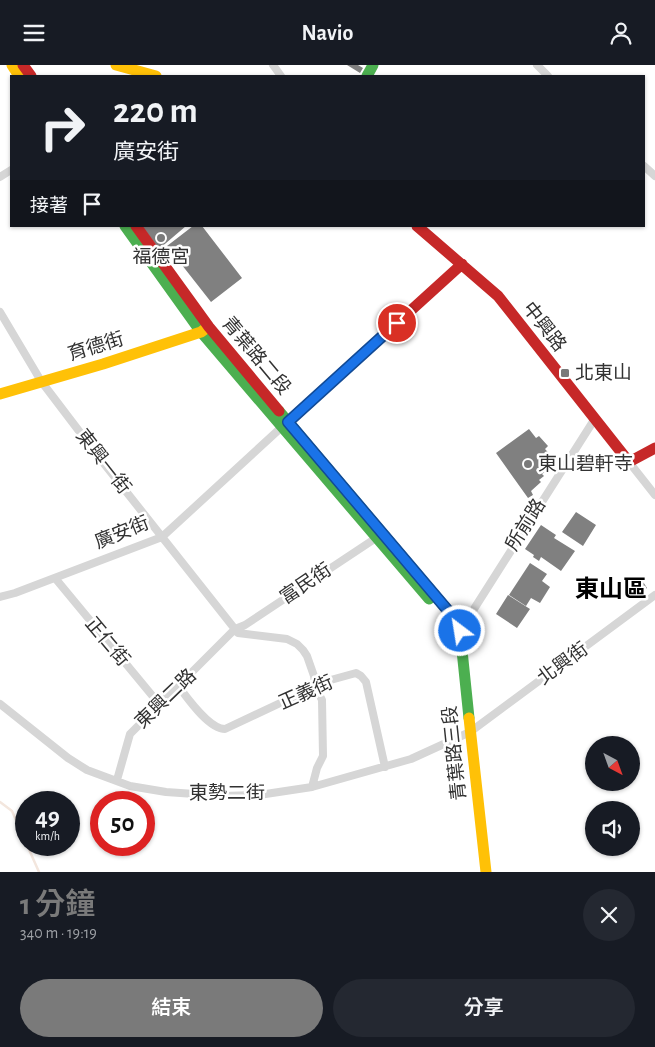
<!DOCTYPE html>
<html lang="zh-TW">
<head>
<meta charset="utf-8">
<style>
  body { margin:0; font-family:"Alegreya Sans","Noto Sans TC",sans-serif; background:#242831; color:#f1f3f6; height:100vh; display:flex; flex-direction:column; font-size:19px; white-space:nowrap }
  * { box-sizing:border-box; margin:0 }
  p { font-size:16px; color:#9ea1a6 }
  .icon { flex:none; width:28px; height:28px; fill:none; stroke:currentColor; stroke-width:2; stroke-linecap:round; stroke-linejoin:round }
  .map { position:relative; height:807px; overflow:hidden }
  .details { display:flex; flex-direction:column; background:#171b24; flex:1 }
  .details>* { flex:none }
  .banner { position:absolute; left:10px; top:10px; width:635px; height:152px; border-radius:0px; box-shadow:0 1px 4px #0004; background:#171b24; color:#f1f3f6; overflow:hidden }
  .needle { width:32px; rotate:139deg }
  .tools { position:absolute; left:585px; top:671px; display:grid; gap:10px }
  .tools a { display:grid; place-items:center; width:55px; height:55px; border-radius:50%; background:#171b24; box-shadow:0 1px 4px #0004; font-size:25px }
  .speed { position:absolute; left:15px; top:726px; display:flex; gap:10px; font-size:25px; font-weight:700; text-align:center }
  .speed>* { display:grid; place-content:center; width:65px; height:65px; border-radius:50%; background:#171b24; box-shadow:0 1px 4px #0004; line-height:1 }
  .speed small { font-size:12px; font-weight:400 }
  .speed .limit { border:8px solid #d22; background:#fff; color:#111 }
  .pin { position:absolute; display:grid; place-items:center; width:42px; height:42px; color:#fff; margin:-21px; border:2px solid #fff; border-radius:50%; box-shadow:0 1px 5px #0007 }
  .me { position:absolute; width:55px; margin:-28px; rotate:329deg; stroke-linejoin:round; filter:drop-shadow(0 0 4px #0008) }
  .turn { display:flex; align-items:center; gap:18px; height:105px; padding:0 20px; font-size:22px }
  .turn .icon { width:65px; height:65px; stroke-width:2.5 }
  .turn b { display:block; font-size:35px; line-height:42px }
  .then { display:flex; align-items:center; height:48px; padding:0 20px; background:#0003; gap:10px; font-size:19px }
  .round { display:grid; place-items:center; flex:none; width:52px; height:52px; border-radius:26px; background:#242831 }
  .head { display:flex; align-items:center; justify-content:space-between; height:85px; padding:0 20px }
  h1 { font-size:30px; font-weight:600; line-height:38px; color:#7a7a7a }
  .action { display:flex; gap:10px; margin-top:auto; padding:10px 20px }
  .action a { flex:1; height:58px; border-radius:30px; background:#7a7a7a; color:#fff; font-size:20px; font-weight:600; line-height:58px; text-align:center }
  .action a+a { background:#242831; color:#f1f3f6 }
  header { display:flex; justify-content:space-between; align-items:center; height:65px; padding:0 20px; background:#171b24; font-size:22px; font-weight:600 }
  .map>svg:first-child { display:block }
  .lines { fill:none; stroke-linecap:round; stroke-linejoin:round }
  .stream { stroke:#f3e6dd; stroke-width:2.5 }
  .building { fill:#808080 }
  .street { stroke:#d6d6d6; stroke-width:8 }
  .fast { stroke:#4caf50; stroke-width:11 }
  .slow { stroke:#ffc107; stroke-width:11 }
  .jam { stroke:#c62828; stroke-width:11 }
  .route-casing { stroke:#114b97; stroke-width:12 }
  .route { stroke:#1a73e8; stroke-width:9 }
  .poi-dot { fill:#7a7a7a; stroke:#fff; stroke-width:2 }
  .labels { text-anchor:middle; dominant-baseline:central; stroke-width:5; stroke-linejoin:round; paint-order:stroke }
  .poi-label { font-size:19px; fill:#323232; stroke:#fff; text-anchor:start }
  .street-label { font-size:19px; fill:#323232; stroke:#fff }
  .district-label { font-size:24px; font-weight:bold; fill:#000; stroke:#fff }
</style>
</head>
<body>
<header><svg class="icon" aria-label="menu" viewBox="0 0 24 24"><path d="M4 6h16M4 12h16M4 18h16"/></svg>Navio<svg class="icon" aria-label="person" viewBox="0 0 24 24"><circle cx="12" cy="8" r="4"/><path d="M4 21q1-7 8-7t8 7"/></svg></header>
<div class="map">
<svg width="655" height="807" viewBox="0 0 655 807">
  <rect width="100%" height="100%" fill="#fff"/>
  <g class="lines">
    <path class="stream" d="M 0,737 L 12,746 L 26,778
      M 27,780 L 39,807"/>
  </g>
  <path class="building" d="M 347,0 L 358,0 L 363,3 L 360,8 Z
    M 142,161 L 186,161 L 159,184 Z
    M 193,161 L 202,161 L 242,213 L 211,237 L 167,181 Z
    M 529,364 L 536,373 L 539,371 L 548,381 L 545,384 L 555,395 L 551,398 L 553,401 L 542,409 L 544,411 L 539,415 L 541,417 L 531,426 L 533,430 L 528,433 L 496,388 Z
    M 576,447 L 596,460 L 583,481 L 562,467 Z
    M 541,460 L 556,470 L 554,473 L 575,486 L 561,506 L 541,492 L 539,496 L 533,492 L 534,490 L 525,484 Z
    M 530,498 L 547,509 L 542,516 L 550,522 L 540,538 L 531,533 L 526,541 L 509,530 Z
    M 640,512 L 647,523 L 631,533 L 624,522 Z
    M 508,530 L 530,544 L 517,563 L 496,549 Z"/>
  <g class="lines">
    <path class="street" d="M 273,0 L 281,11
      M 537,0 L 548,11
      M 644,101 L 655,111
      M 0,112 L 11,105
      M 0,247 L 41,316 L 98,391 L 238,568 L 287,574 L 297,579 L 303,585 L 307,591 L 314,611 L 316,623 L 322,635 L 323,691 L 317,703 L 312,722
      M 629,397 L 655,430
      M 55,513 L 160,640
      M 0,532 L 15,528 L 162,472 L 284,360
      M 460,566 L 594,355
      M 179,622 C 188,634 209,664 225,664 L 327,616 L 356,608 L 361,611 L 366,617 L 385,702
      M 0,639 L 68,693 L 87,705 L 130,721 L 166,727 L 223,731 L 259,730 L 312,722 L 411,694 L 470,667 L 655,530
      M 117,715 L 130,669 L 235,564 L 245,560 L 376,473"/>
    <path class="fast" d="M 367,11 L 373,0
      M 125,161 L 201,267 L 429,534
      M 279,346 L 450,548 L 460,566 L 469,653"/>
    <path class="slow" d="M 12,0 L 19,11
      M 116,0 L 156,11
      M 0,329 L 103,299 L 201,267 L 205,264
      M 469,653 L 486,807"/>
    <path class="jam" d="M 23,0 L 31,11
      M 136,161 L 209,262 L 279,346
      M 417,161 L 498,231 L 629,397 L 655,383
      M 288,357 L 462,199"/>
  </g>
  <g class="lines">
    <defs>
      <path id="route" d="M 397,258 L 288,357 L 450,548 L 460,566"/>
    </defs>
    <use href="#route" class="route-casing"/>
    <use href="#route" class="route"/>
  </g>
  <g class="poi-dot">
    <circle cx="161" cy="173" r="5"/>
    <rect x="560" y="303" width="10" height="10" rx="2.5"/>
    <circle cx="528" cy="399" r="5"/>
  </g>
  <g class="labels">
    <g class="poi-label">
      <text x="161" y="192" text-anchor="middle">福德宮</text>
      <text x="575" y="308">北東山</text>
      <text x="538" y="399">東山碧軒寺</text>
    </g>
    <g class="street-label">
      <text transform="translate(544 262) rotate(52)">中興路</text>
      <text transform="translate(96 282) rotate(-17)">育德街</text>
      <text transform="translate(256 291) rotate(50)">青葉路二段</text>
      <text transform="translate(103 397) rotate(52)">東興一街</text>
      <text transform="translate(526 460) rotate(-58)">所前路</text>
      <text transform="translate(122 468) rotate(-22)">廣安街</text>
      <text transform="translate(306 519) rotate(-34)">富民街</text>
      <text transform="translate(107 577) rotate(50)">正仁街</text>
      <text transform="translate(563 599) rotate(-36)">北興街</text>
      <text transform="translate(306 628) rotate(-24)">正義街</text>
      <text transform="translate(166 634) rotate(-44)">東興二路</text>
      <text transform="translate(455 688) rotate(-96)">青葉路三段</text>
      <text x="227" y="728">東勢二街</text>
    </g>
    <g class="district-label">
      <text x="611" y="525">東山區</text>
    </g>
  </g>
</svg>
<div class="tools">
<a><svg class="needle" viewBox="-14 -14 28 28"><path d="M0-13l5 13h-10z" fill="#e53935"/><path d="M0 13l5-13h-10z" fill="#9ea1a6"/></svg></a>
<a><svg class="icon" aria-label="sound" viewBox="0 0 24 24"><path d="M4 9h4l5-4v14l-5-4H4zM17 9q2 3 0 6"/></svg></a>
</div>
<div class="speed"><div>49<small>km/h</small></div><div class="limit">50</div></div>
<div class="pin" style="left:397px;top:258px;background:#d93025"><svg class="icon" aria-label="arrive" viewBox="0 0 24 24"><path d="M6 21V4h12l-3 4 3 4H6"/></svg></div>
<svg class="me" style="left:460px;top:566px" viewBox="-20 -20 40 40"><circle r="17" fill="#1a73e8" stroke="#fff" stroke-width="3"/><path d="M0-11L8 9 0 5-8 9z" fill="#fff"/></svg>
<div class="banner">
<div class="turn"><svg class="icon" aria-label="right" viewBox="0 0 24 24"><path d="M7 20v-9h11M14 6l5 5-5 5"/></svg><div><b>220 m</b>廣安街</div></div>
<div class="then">接著<svg class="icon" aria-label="arrive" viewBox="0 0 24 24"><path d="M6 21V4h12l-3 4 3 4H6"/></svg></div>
</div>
</div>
<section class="details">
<div class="head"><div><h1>1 分鐘</h1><p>340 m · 19:19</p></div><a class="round"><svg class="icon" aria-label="close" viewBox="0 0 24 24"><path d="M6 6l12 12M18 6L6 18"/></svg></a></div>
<div class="action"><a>結束</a><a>分享</a></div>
</section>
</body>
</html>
